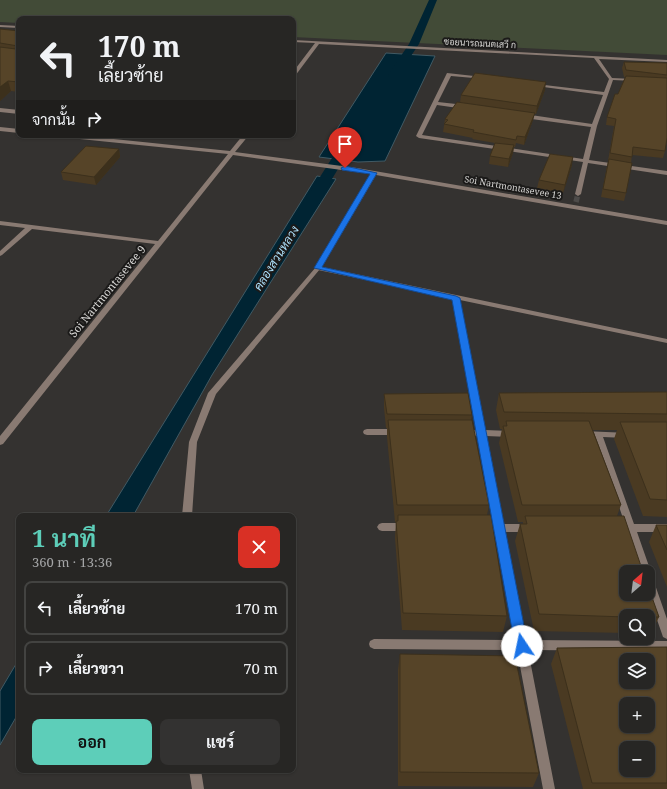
<!DOCTYPE html>
<html lang="th">
<head>
<meta charset="utf-8">
<style>
  body { margin:0; font-family:"Noto Serif",Sarabun,serif; background:#333231; color:#f1f3f6; height:100vh; display:flex; flex-direction:column; font-size:15px; white-space:nowrap }
  * { box-sizing:border-box; margin:0 }
  p { font-size:13px; color:#a4a5a6 }
  .icon { flex:none; width:22px; height:22px; fill:none; stroke:currentColor; stroke-width:2; stroke-linecap:round; stroke-linejoin:round }
  .map { position:relative; flex:1; overflow:hidden }
  .side { position:absolute; left:16px; top:513px; width:280px; height:260px; display:flex; flex-direction:column; background:#272624; border-radius:8px; box-shadow:0 1px 3px #0004,0 0 0 1px #434341 }
  .side>* { flex:none }
  .hud { position:absolute; left:16px; top:16px; width:280px; height:122px; border-radius:8px; box-shadow:0 1px 3px #0004,0 0 0 1px #434341; background:#272624; color:#f1f3f6; overflow:hidden }
  .needle { width:26px; rotate:28deg }
  .tools { position:absolute; left:619px; top:565px; display:grid; gap:8px }
  .tools a { display:grid; place-items:center; width:36px; height:36px; border-radius:8px; background:#272624; box-shadow:0 1px 3px #0004,0 0 0 1px #434341; font-size:20px }
  .pin { position:absolute; display:grid; place-items:center; width:34px; height:34px; color:#fff; margin:-41px -17px; border-radius:50% 50% 50% 0; rotate:-45deg; box-shadow:0 0 4px #0007 }
  .pin .icon { rotate:45deg }
  .me { position:absolute; width:44px; margin:-22px; rotate:349deg; stroke-linejoin:round; filter:drop-shadow(0 0 3px #0008) }
  .turn { display:flex; align-items:center; gap:14px; height:84px; padding:0 16px; font-size:18px }
  .turn .icon { width:52px; height:52px; stroke-width:2.5 }
  .turn b { display:block; font-size:28px; line-height:34px }
  .then { display:flex; align-items:center; height:38px; padding:0 16px; background:#0003; gap:8px; font-size:15px }
  .round { display:grid; place-items:center; flex:none; width:42px; height:42px; border-radius:8px; background:#333231 }
  .summary { display:flex; align-items:center; justify-content:space-between; height:68px; padding:0 16px }
  h1 { font-size:24px; font-weight:700; line-height:30px; color:#5dceb9 }
  .primary-button { display:flex; gap:8px; margin-top:auto; padding:8px 16px }
  .primary-button a { flex:1; height:46px; border-radius:8px; background:#5dceb9; color:#111; font-size:16px; font-weight:700; line-height:46px; text-align:center }
  .primary-button a+a { background:#333231; color:#f1f3f6 }
  ul { padding:0; list-style:none }
  li { display:flex; align-items:center; gap:12px; height:54px; margin:0 8px 6px; padding:0 8px; border:2px solid #434341; border-radius:8px }
  li div { flex:1 }
  li b { display:block; font-size:15px }
  li em { font-style:normal }
  .map>svg:first-child { display:block }
  .green { fill:#424b37 }
  .water { fill:#002433; stroke:#415a64 }
  .lines { fill:none; stroke-linecap:round; stroke-linejoin:round }
  .canal { fill:#002433; fill-rule:evenodd }
  .street-tunnel { stroke:#4d4b49; stroke-width:5.5; stroke-dasharray:5.5 2.5; stroke-linecap:butt }
  .lane { fill:#897a72; fill-rule:evenodd }
  .street { fill:#897a72; fill-rule:evenodd }
  .wall { fill:#4a3a22 }
  .shaded-wall { fill:#3c301c }
  .building { fill:#564428; stroke:#3c301c; fill-rule:evenodd }
  .route { fill:#1a73e8; stroke:#114b97 }
  .labels { text-anchor:middle; dominant-baseline:central; stroke-width:4; stroke-linejoin:round; paint-order:stroke }
  .far-street-label { font-size:9px; fill:#d8d7d5; stroke:#1b1a19 }
  .street-label { font-size:11px; fill:#d8d7d5; stroke:#1b1a19 }
  .water-label { font-size:12px; font-style:italic; fill:#acdff9; stroke:#1b1a19 }
</style>
</head>
<body>
<div class="map">
<svg width="667" height="789" viewBox="0 0 667 789">
  <rect width="100%" height="100%" fill="#343230"/>
  <path class="green" d="M 0,0 L 667,0 L 667,55 L 293,37 L 293,19 L 19,19 L 19,23 L 0,22 Z"/>
  <path class="water" d="M 386,53 L 435,56 L 385,161 L 358,162 L 319,157 Z
    M 317,176 L 336,179 L 212,375 L 133,516 L 106,516 Z
    M 19,659 L 19,712 L 0,745 L 0,691 Z"/>
  <g class="lines">
    <path class="canal" d="M 429,0 L 437,0 L 419,44 L 397,77 L 389,77 L 388,75 L 409,44 Z
      M 350,135 L 356,139 L 320,199 L 318,202 L 308,202 L 306,199 L 344,139 Z"/>
    <path class="street-tunnel" d="M 576,202 L 578,194"/>
    <path class="lane" d="M 0,108 L 19,110 L 19,114 L 0,112 Z
      M 318,266 L 320,267 L 320,269 L 216,394 L 197,442 L 192,516 L 182,516 L 189,442 L 208,393 L 316,267 Z
      M 189,770 L 201,770 L 204,789 L 192,789 Z"/>
    <path class="street" d="M 0,25 L 19,26 L 19,28 L 0,27 Z
      M 293,40 L 667,60 L 667,62 L 599,59 L 612,78 L 634,79 L 636,80 L 634,81 L 613,80 L 597,126 L 589,160 L 667,171 L 667,175 L 588,163 L 581,194 L 578,196 L 575,194 L 583,162 L 419,138 L 416,136 L 447,73 L 483,77 L 485,78 L 485,79 L 451,76 L 438,102 L 465,105 L 468,107 L 465,109 L 437,105 L 422,135 L 583,159 L 591,127 L 524,118 L 521,116 L 524,114 L 592,124 L 603,95 L 536,86 L 534,85 L 536,84 L 604,92 L 609,79 L 594,58 L 319,44 L 295,76 L 293,76 L 293,72 L 315,43 L 293,42 Z
      M 0,127 L 19,129 L 19,133 L 0,131 Z
      M 57,135 L 75,135 L 230,151 L 243,135 L 249,135 L 235,152 L 357,168 L 667,221 L 667,225 L 376,175 L 322,267 L 667,339 L 667,343 L 460,300 L 485,430 L 512,431 L 515,432 L 516,434 L 515,436 L 512,437 L 486,436 L 504,524 L 528,524 L 531,525 L 533,528 L 531,531 L 528,532 L 505,532 L 526,640 L 667,641 L 667,651 L 528,650 L 555,789 L 543,789 L 517,650 L 374,649 L 370,647 L 369,644 L 370,641 L 374,639 L 516,640 L 496,532 L 479,531 L 477,528 L 479,525 L 494,524 L 478,436 L 460,435 L 459,433 L 460,431 L 477,430 L 453,298 L 318,270 L 315,268 L 371,174 L 233,155 L 3,444 L 0,445 L 0,436 L 155,244 L 32,229 L 2,255 L 0,256 L 0,251 L 25,228 L 0,225 L 0,221 L 158,241 L 228,154 L 60,137 Z
      M 367,429 L 398,429 L 401,430 L 402,432 L 401,434 L 398,435 L 367,435 L 364,434 L 363,432 L 364,430 Z
      M 583,431 L 629,433 L 630,435 L 629,437 L 626,438 L 603,437 L 634,524 L 667,524 L 667,532 L 637,532 L 651,572 L 649,575 L 652,576 L 653,579 L 667,619 L 667,639 L 663,637 L 662,634 L 648,594 L 648,572 L 641,572 L 627,532 L 615,531 L 613,528 L 615,525 L 625,524 L 595,437 L 580,436 L 579,434 L 580,432 Z
      M 382,523 L 406,523 L 409,524 L 411,527 L 409,530 L 406,531 L 382,531 L 379,530 L 377,527 L 379,524 Z"/>
  </g>
  <path class="wall" d="M 0,29 L 19,31 L 19,92 L 11,91 L 0,101 Z
    M 624,62 L 667,63 L 667,138 L 665,151 L 663,158 L 632,155 L 631,163 L 626,193 L 624,201 L 601,197 L 608,161 L 614,126 L 606,125 L 607,117 L 618,94 L 625,77 L 624,77 L 622,68 Z
    M 545,90 L 536,114 L 534,114 L 533,120 L 524,145 L 516,143 L 515,147 L 514,147 L 513,153 L 508,167 L 489,164 L 490,156 L 495,143 L 472,139 L 473,138 L 443,132 L 445,119 L 460,102 L 461,95 Z
    M 119,149 L 120,157 L 96,185 L 63,180 L 61,172 Z
    M 572,165 L 563,193 L 537,188 L 539,180 Z
    M 667,392 L 667,517 L 643,516 L 614,439 L 617,430 L 593,430 L 621,505 L 617,516 L 659,617 L 651,634 L 648,634 L 648,616 L 626,616 L 626,633 L 534,631 L 515,541 L 520,524 L 523,524 L 523,522 L 518,522 L 499,443 L 502,429 L 500,429 L 496,410 L 499,393 Z
    M 384,394 L 472,415 L 471,420 L 489,505 L 487,515 L 507,616 L 503,632 L 402,630 L 395,538 L 396,522 L 395,522 L 387,437 L 387,428 L 386,428 L 384,408 Z
    M 656,525 L 667,525 L 667,587 L 649,542 Z
    M 667,647 L 667,789 L 583,789 L 551,664 L 557,648 Z
    M 400,654 L 539,773 L 533,787 L 398,786 L 398,670 Z"/>
  <path class="shaded-wall" d="M 8,81 L 11,91 L 0,101 L 0,87 Z
    M 546,82 L 545,90 L 536,114 L 537,106 Z
    M 535,113 L 533,120 L 524,145 L 525,137 Z
    M 514,145 L 513,153 L 508,167 L 509,159 Z
    M 119,149 L 120,157 L 96,185 L 94,177 Z
    M 573,157 L 572,165 L 563,193 L 565,185 Z"/>
  <path class="building" d="M 0,29 L 19,31 L 19,82 L 8,81 L 0,87 L 0,47 L 16,49 L 18,46 L 0,43 Z
    M 624,62 L 667,63 L 667,75 L 626,70 Z
    M 475,73 L 546,82 L 537,106 L 461,95 Z
    M 626,76 L 667,78 L 667,138 L 665,151 L 633,147 L 632,157 L 610,153 L 616,119 L 607,117 L 615,94 L 618,94 Z
    M 457,102 L 535,113 L 525,137 L 517,136 L 516,140 L 473,132 L 474,130 L 444,124 L 448,120 L 445,119 Z
    M 495,143 L 514,145 L 509,159 L 490,156 Z
    M 86,146 L 119,149 L 94,177 L 61,172 Z
    M 550,154 L 573,157 L 565,185 L 539,180 Z
    M 609,159 L 632,163 L 626,193 L 603,189 Z
    M 667,392 L 667,414 L 504,412 L 499,393 Z
    M 468,393 L 472,415 L 387,414 L 384,394 Z
    M 388,420 L 472,420 L 489,505 L 397,505 Z
    M 506,421 L 589,421 L 621,505 L 522,505 L 503,426 L 507,426 Z
    M 620,422 L 667,422 L 667,500 L 650,499 Z
    M 398,515 L 491,515 L 507,616 L 403,613 L 396,521 L 398,521 Z
    M 525,516 L 624,516 L 643,572 L 626,572 L 626,594 L 648,594 L 648,586 L 659,617 L 648,617 L 648,616 L 626,616 L 626,617 L 539,614 L 520,524 L 527,524 Z
    M 656,525 L 667,525 L 667,550 Z
    M 667,647 L 667,783 L 592,783 L 557,648 ZM 626,660 L 648,660 L 648,682 L 626,682 ZM 626,704 L 648,704 L 648,726 L 626,726 ZM 626,748 L 648,748 L 648,770 L 626,770 Z
    M 400,654 L 515,656 L 539,773 L 400,772 Z"/>
  <path class="route" d="M 345,166 L 377,173 L 322,267 L 456,296 L 460,298 L 528,646 L 526,650 L 522,651 L 517,650 L 515,646 L 452,300 L 314,268 L 370,174 L 342,170 L 341,168 Z"/>
  <g class="labels">
    <g class="far-street-label">
      <text transform="translate(480 43) rotate(3)">ซอยนารถมนตเสวี ก</text>
      <text transform="translate(513 187) rotate(10)">Soi Nartmontasevee 13</text>
    </g>
    <g class="street-label">
      <text transform="translate(107 291) rotate(-51)">Soi Nartmontasevee 9</text>
    </g>
    <g class="water-label">
      <text transform="translate(276 258) rotate(-58)">คลองสวนหลวง</text>
    </g>
  </g>
</svg>
<div class="tools">
<a><svg class="needle" viewBox="-14 -14 28 28"><path d="M0-13l5 13h-10z" fill="#e53935"/><path d="M0 13l5-13h-10z" fill="#a4a5a6"/></svg></a>
<a><svg class="icon" aria-label="search" viewBox="0 0 24 24"><circle cx="10" cy="10" r="6"/><path d="M15 15l6 6"/></svg></a>
<a><svg class="icon" aria-label="layers" viewBox="0 0 24 24"><path d="M12 4l9 5-9 5-9-5zM3 14l9 5 9-5"/></svg></a>
<a>+</a>
<a>−</a>
</div>
<div class="pin" style="left:345px;top:168px;background:#d93025"><svg class="icon" aria-label="arrive" viewBox="0 0 24 24"><path d="M6 21V4h12l-3 4 3 4H6"/></svg></div>
<svg class="me" style="left:522px;top:646px" viewBox="-20 -20 40 40"><circle r="19" fill="#fff"/><path d="M0-13L10 11 0 6-10 11z" fill="#1a73e8"/></svg>
<div class="hud">
<div class="turn"><svg class="icon" aria-label="left" viewBox="0 0 24 24"><path d="M17 20v-9H6M10 6l-5 5 5 5"/></svg><div><b>170 m</b>เลี้ยวซ้าย</div></div>
<div class="then">จากนั้น<svg class="icon" aria-label="right" viewBox="0 0 24 24"><path d="M7 20v-9h11M14 6l5 5-5 5"/></svg></div>
</div>
<section class="side">
<div class="summary"><div><h1>1 นาที</h1><p>360 m · 13:36</p></div><a class="round" style="background:#d93025;color:#fff"><svg class="icon" aria-label="close" viewBox="0 0 24 24"><path d="M6 6l12 12M18 6L6 18"/></svg></a></div>
<ul>
<li><svg class="icon" aria-label="left" viewBox="0 0 24 24"><path d="M17 20v-9H6M10 6l-5 5 5 5"/></svg><div><b>เลี้ยวซ้าย</b></div><em>170 m</em></li>
<li><svg class="icon" aria-label="right" viewBox="0 0 24 24"><path d="M7 20v-9h11M14 6l5 5-5 5"/></svg><div><b>เลี้ยวขวา</b></div><em>70 m</em></li>
</ul>
<div class="primary-button"><a>ออก</a><a>แชร์</a></div>
</section>
</div>
</body>
</html>
